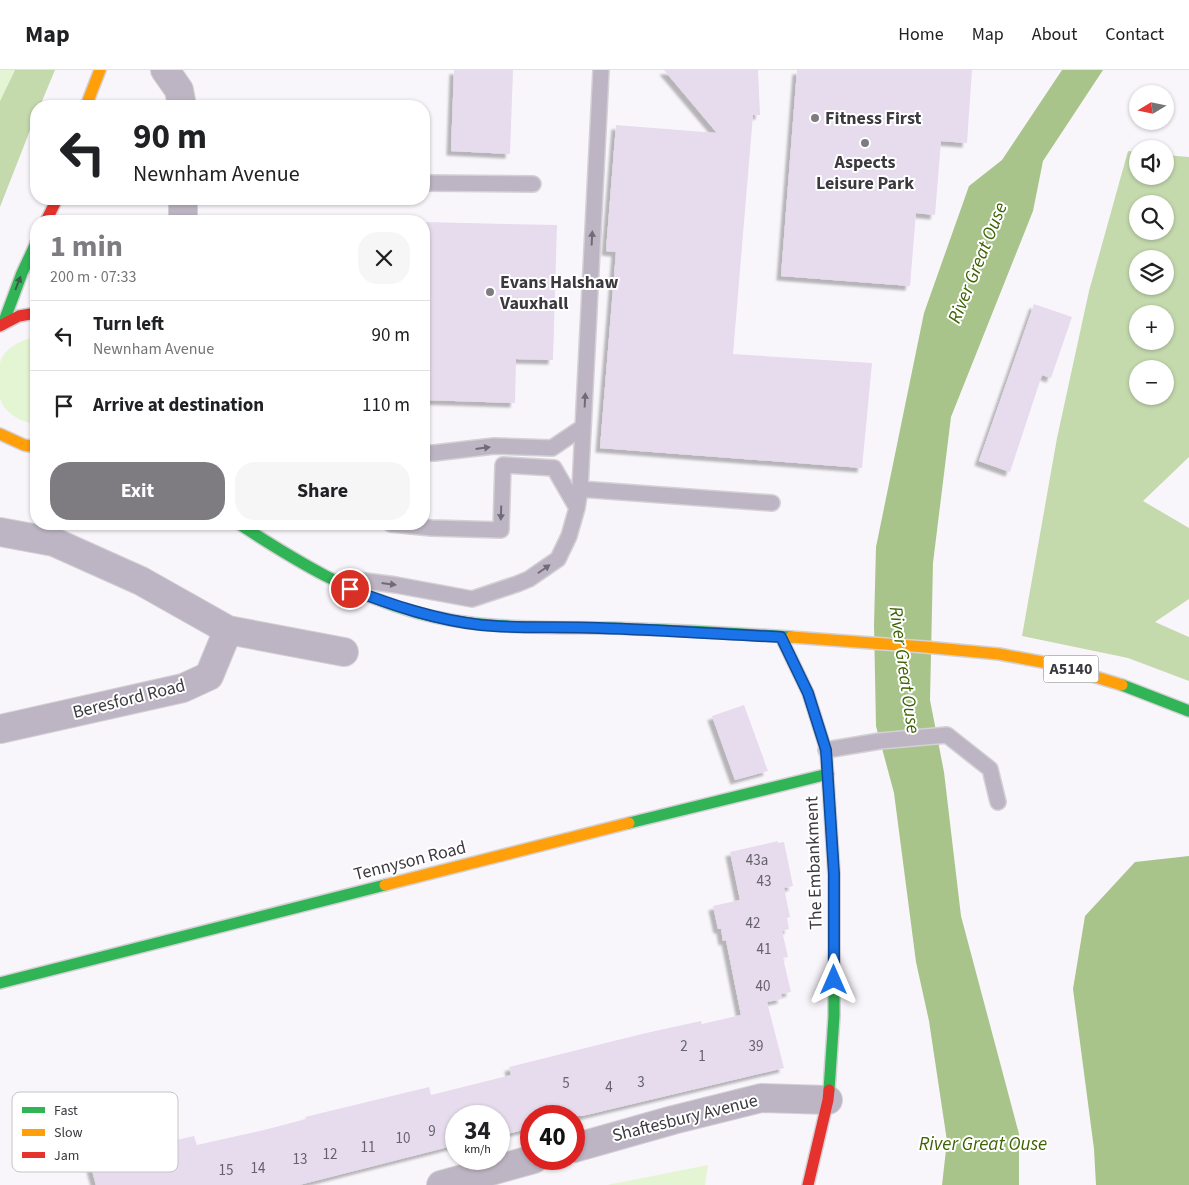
<!DOCTYPE html>
<html lang="en">
<head>
<meta charset="utf-8">
<style>
  body { margin:0; font-family:"Source Sans 3",sans-serif; background:#f6f6f6; color:#202124; height:100vh; display:flex; flex-direction:column; font-size:19px; white-space:nowrap }
  * { box-sizing:border-box; margin:0 }
  p { font-size:16px; color:#757577 }
  .icon { flex:none; width:28px; height:28px; fill:none; stroke:currentColor; stroke-width:2; stroke-linecap:round; stroke-linejoin:round }
  .map { position:relative; flex:1; overflow:hidden }
  .details { position:absolute; left:30px; top:145px; width:400px; height:315px; display:flex; flex-direction:column; background:#fff; border-radius:20px; box-shadow:0 1px 4px #0004 }
  .details>* { flex:none }
  .hud { position:absolute; left:30px; top:30px; width:400px; height:105px; border-radius:20px; box-shadow:0 1px 4px #0004; background:#fff; color:#202124; overflow:hidden }
  .needle { width:32px; rotate:260deg }
  .tools { position:absolute; left:1129px; top:15px; display:grid; gap:10px }
  .tools a { display:grid; place-items:center; width:45px; height:45px; border-radius:50%; background:#fff; box-shadow:0 1px 4px #0004; font-size:25px }
  .speed { position:absolute; left:445px; top:1035px; display:flex; gap:10px; font-size:25px; font-weight:700; text-align:center }
  .speed>* { display:grid; place-content:center; width:65px; height:65px; border-radius:50%; background:#fff; box-shadow:0 1px 4px #0004; line-height:1 }
  .speed small { font-size:12px; font-weight:400 }
  .speed .limit { border:8px solid #d22; background:#fff; color:#111 }
  .pin { position:absolute; display:grid; place-items:center; width:42px; height:42px; color:#fff; margin:-21px; border:2px solid #fff; border-radius:50%; box-shadow:0 1px 5px #0007 }
  .me { position:absolute; width:55px; margin:-28px; rotate:0deg; stroke-linejoin:round; filter:drop-shadow(0 0 4px #0008) }
  .turn { display:flex; align-items:center; gap:18px; height:105px; padding:0 20px; font-size:22px }
  .turn .icon { width:65px; height:65px; stroke-width:2.5 }
  .turn b { display:block; font-size:35px; line-height:42px }
  .round { display:grid; place-items:center; flex:none; width:52px; height:52px; border-radius:20px; background:#f6f6f6 }
  .headline { display:flex; align-items:center; justify-content:space-between; height:85px; padding:0 20px }
  h1 { font-size:30px; font-weight:700; line-height:38px; color:#7e7b81 }
  .cta { display:flex; gap:10px; margin-top:auto; padding:10px 20px }
  .cta a { flex:1; height:58px; border-radius:20px; background:#7e7b81; color:#fff; font-size:20px; font-weight:700; line-height:58px; text-align:center }
  .cta a+a { background:#f6f6f6; color:#202124 }
  ul { padding:0; list-style:none }
  li { display:flex; align-items:center; gap:15px; height:70px; padding:0 20px; border-top:1px solid #e0e0e0 }
  li div { flex:1 }
  li b { display:block; font-size:19px }
  li em { font-style:normal }
  header { display:flex; align-items:center; gap:30px; box-sizing:border-box; height:70px; padding:0 25px; background:#fff; border-bottom:1px solid #e0e0e0 }
  header strong { font-size:24px }
  nav { display:flex; gap:28px; margin-inline-start:auto; font-size:18px }
  .map>svg:first-child { display:block }
  .green { fill:#e4f5d3 }
  .forest { fill:#c4daad; fill-rule:evenodd }
  .water { fill:#a8c48a }
  .building { fill:#e6dcee; filter:url(#shadow) }
  .lines { fill:none; stroke-linecap:round; stroke-linejoin:round }
  .lane-casing { stroke:#d3d1d5; stroke-width:18 }
  .street-casing { stroke:#d3d1d5; stroke-width:30 }
  .fast-casing { stroke:#d3d1d5; stroke-width:14 }
  .slow-casing { stroke:#d3d1d5; stroke-width:14 }
  .jam-casing { stroke:#d3d1d5; stroke-width:14 }
  .lane { stroke:#beb5c4; stroke-width:15 }
  .street { stroke:#beb5c4; stroke-width:28 }
  .fast { stroke:#30b455; stroke-width:11 }
  .slow { stroke:#ff9f0a; stroke-width:11 }
  .jam { stroke:#e5322d; stroke-width:11 }
  .oneway { fill:#706b74 }
  .oneway2 { fill:#385e46 }
  .route-casing { stroke:#114b97; stroke-width:12 }
  .route { stroke:#1a73e8; stroke-width:9 }
  .poi-dot { fill:#7e7b81; stroke:#fff; stroke-width:2 }
  .labels { text-anchor:middle; dominant-baseline:central; stroke-width:4; stroke-linejoin:round; paint-order:stroke }
  .number-label { font-size:15px; fill:#66626b }
  .shield { fill:#fff; stroke:#767479; stroke-width:1 }
  .shield-label { font-size:16px; font-weight:bold; fill:#3c393f }
  .poi-label { font-size:18px; font-weight:bold; fill:#3c393f; stroke:#fff; text-anchor:start }
  .street-label { font-size:18px; fill:#3c393f; stroke:#fff }
  .water-label { font-size:19px; font-style:italic; fill:#3e6303; stroke:#fff }
  .key { fill:#fff; stroke:#c4c4c5; stroke-width:1 }
  .key-label { font-size:14px; fill:#3c393f }
</style>
</head>
<body>
<header>
<strong>Map</strong>
<nav><a>Home</a><a>Map</a><a>About</a><a>Contact</a></nav>
</header>
<div class="map">
<svg width="1189" height="1115" viewBox="0 0 1189 1115">
  <defs>
    <filter id="shadow"><feDropShadow dx="-4.5" dy="4.5" stdDeviation="1" flood-color="#0004"/></filter>
  </defs>
  <rect width="100%" height="100%" fill="#f9f6fb"/>
  <path class="green" d="M 0,0 L 15,0 L 0,31 Z
    M 36,267 L 36,354 C 23,353 3,343 0,328 C 0,322 0,315 0,309 C 0,304 0,298 0,293 C 3,278 23,269 36,267 Z
    M 708,1095 L 705,1115 L 607,1115 Z"/>
  <path class="forest" d="M 15,0 L 55,0 L 40,36 L 36,36 L 36,45 L 0,137 L 0,31 Z
    M 1128,81 L 1137,82 L 1138,106 L 1165,106 L 1165,85 L 1189,87 L 1189,387 L 1143,431 L 1189,458 L 1189,529 L 1155,552 L 1189,567 L 1189,611 L 1128,588 L 1022,566 L 1057,368 L 1089,221 ZM 1138,134 L 1165,134 L 1165,161 L 1138,161 ZM 1138,189 L 1165,189 L 1165,216 L 1138,216 ZM 1138,244 L 1165,244 L 1165,271 L 1138,271 ZM 1138,299 L 1165,299 L 1165,326 L 1138,326 Z"/>
  <path class="water" d="M 1062,0 L 1103,0 L 1043,91 L 1033,141 L 951,347 L 933,493 L 930,630 L 944,702 L 961,846 L 1019,1064 L 1019,1115 L 942,1115 L 947,1071 L 929,951 L 916,892 L 894,723 L 876,656 L 874,555 L 876,477 L 924,243 L 969,116 L 1002,90 Z
    M 1189,786 L 1189,1115 L 1096,1115 L 1094,1079 L 1073,919 L 1085,846 L 1135,792 Z"/>
  <path class="building" d="M 454,0 L 513,0 L 510,84 L 451,81 Z
    M 664,0 L 758,0 L 760,45 L 753,45 L 733,284 L 872,293 L 862,398 L 600,378 L 616,182 L 606,181 L 616,55 L 717,63 Z
    M 797,0 L 972,0 L 967,73 L 941,71 L 935,145 L 916,143 L 910,216 L 781,206 Z
    M 424,152 L 557,155 L 553,290 L 516,289 L 515,333 L 424,330 Z
    M 1034,234 L 1072,247 L 1051,308 L 1042,305 L 1010,402 L 979,391 Z
    M 744,635 L 768,701 L 735,710 L 712,646 Z
    M 778,771 L 778,773 L 784,772 L 793,816 L 784,818 L 790,847 L 787,848 L 789,859 L 782,861 L 788,887 L 783,888 L 791,922 L 781,924 L 782,929 L 767,932 L 784,998 L 582,1046 L 531,1046 L 531,1058 L 499,1066 L 499,1046 L 456,1046 L 456,1075 L 299,1115 L 96,1115 L 91,1097 L 173,1075 L 172,1071 L 194,1066 L 197,1075 L 264,1060 L 306,1049 L 305,1047 L 429,1017 L 431,1025 L 511,1005 L 509,997 L 646,963 L 701,951 L 702,954 L 741,945 L 726,870 L 723,871 L 721,859 L 718,859 L 713,836 L 740,830 L 730,782 Z"/>
  <g class="lines">
    <defs>
      <path id="lane" d="M 424,113 L 533,114
        M 424,383 L 434,383 L 494,376 L 552,378 L 583,357
        M 580,419 L 772,433
        M 391,454 L 432,458 L 501,460 L 503,395 L 554,398 L 577,438
        M 350,509 L 396,515 L 472,529 L 517,514 L 529,509 L 558,489 L 569,466 L 577,438 L 580,419 L 601,0
        M 826,680 L 880,671 L 947,665 L 990,699 L 998,732"/>
      <path id="street" d="M 165,0 L 179,20 L 182,36
        M 183,151 L 183,129
        M 0,462 L 54,472 L 141,511 L 228,560 L 209,606 L 183,618 L 0,659
        M 228,560 L 344,582
        M 574,1078 L 673,1050 L 761,1028 L 828,1030
        M 441,1115 L 534,1089"/>
      <path id="fast" d="M 3,254 L 22,203 L 36,173
        M 239,454 C 296,491 352,525 418,543 C 481,560 548,557 613,558 C 673,560 732,563 791,567
        M 781,567 L 808,623 L 826,680 L 834,804 L 834,946 L 829,1020
        M 1122,615 L 1189,641
        M 629,753 L 828,704
        M 0,913 L 385,815"/>
      <path id="slow" d="M 86,36 L 100,0
        M 0,364 L 24,375 L 36,377
        M 791,567 L 925,577 L 999,584 L 1053,594 L 1122,615
        M 385,815 L 629,753"/>
      <path id="jam" d="M 46,151 L 57,129
        M 0,256 L 19,246 L 36,243
        M 808,1115 L 828,1030 L 829,1020"/>
    </defs>
    <use href="#lane" class="lane-casing"/>
    <use href="#street" class="street-casing"/>
    <use href="#fast" class="fast-casing"/>
    <use href="#slow" class="slow-casing"/>
    <use href="#jam" class="jam-casing"/>
    <use href="#lane" class="lane"/>
    <use href="#street" class="street"/>
    <use href="#fast" class="fast"/>
    <use href="#slow" class="slow"/>
    <use href="#jam" class="jam"/>
  </g>
  <defs><path id="oneway-solid" d="M-6-.8H1V-3.2L6.5 0L1 3.2V.8H-6Z" transform="scale(1.25)"/></defs>
  <g class="oneway">
    <use href="#oneway-solid" transform="translate(592 168) rotate(-87)"/>
    <use href="#oneway-solid" transform="translate(585 330) rotate(-87)"/>
    <use href="#oneway-solid" transform="translate(483 378) rotate(-7)"/>
    <use href="#oneway-solid" transform="translate(501 443) rotate(92)"/>
    <use href="#oneway-solid" transform="translate(544 499) rotate(-35)"/>
    <use href="#oneway-solid" transform="translate(389 514) rotate(7)"/>
  </g>
  <use class="oneway2" href="#oneway-solid" transform="translate(18 213) rotate(-69)"/>
  <g class="lines">
    <defs>
      <path id="route" d="M 350,519 C 392,535 436,550 481,555 C 520,559 559,556 599,558 C 659,560 720,564 781,567 L 808,623 L 826,680 L 834,804 L 834,910"/>
    </defs>
    <use href="#route" class="route-casing"/>
    <use href="#route" class="route"/>
  </g>
  <g class="poi-dot">
    <circle cx="815" cy="48" r="5"/>
    <circle cx="865" cy="73" r="5"/>
    <circle cx="490" cy="222" r="5"/>
  </g>
  <g class="labels">
    <g class="number-label">
      <text x="757" y="790">43a</text>
      <text x="764" y="811">43</text>
      <text x="753" y="853">42</text>
      <text x="764" y="879">41</text>
      <text x="763" y="916">40</text>
      <text x="684" y="976">2</text>
      <text x="756" y="976">39</text>
      <text x="702" y="986">1</text>
      <text x="641" y="1012">3</text>
      <text x="566" y="1013">5</text>
      <text x="609" y="1017">4</text>
      <text x="432" y="1061">9</text>
      <text x="403" y="1068">10</text>
      <text x="368" y="1077">11</text>
      <text x="330" y="1084">12</text>
      <text x="300" y="1089">13</text>
      <text x="258" y="1098">14</text>
      <text x="226" y="1100">15</text>
    </g>
    <rect class="shield" x="1043.5" y="585.5" width="55" height="27" rx="4"/>
    <g class="shield-label">
      <text x="1071" y="599">A5140</text>
    </g>
    <g class="poi-label">
      <text x="825" y="48">Fitness First</text>
      <text x="865" y="92" text-anchor="middle">Aspects<tspan x="865" dy="21">Leisure Park</tspan></text>
      <text x="500" y="212">Evans Halshaw<tspan x="500" dy="21">Vauxhall</tspan></text>
    </g>
    <g class="street-label">
      <text transform="translate(129 629) rotate(-14)">Beresford Road</text>
      <text transform="translate(410 791) rotate(-14)">Tennyson Road</text>
      <text transform="translate(814 793) rotate(-92)">The Embankment</text>
      <text transform="translate(685 1048) rotate(-14)">Shaftesbury Avenue</text>
    </g>
    <g class="water-label">
      <text transform="translate(978 193) rotate(-68)">River Great Ouse</text>
      <text transform="translate(904 600) rotate(82)">River Great Ouse</text>
      <text x="983" y="1074">River Great Ouse</text>
    </g>
  </g>
  <rect x="12" y="1022" width="166" height="80" rx="8" class="key"/>
  <rect x="22" y="1037" width="23" height="6" fill="#30b455"/>
  <rect x="22" y="1059" width="23" height="7" fill="#ff9f0a"/>
  <rect x="22" y="1082" width="23" height="6" fill="#e5322d"/>
  <g class="key-label">
    <text x="54" y="1045">Fast</text>
    <text x="54" y="1067">Slow</text>
    <text x="54" y="1090">Jam</text>
  </g>
</svg>
<div class="tools">
<a><svg class="needle" viewBox="-14 -14 28 28"><path d="M0-13l5 13h-10z" fill="#e53935"/><path d="M0 13l5-13h-10z" fill="#757577"/></svg></a>
<a><svg class="icon" aria-label="sound" viewBox="0 0 24 24"><path d="M4 9h4l5-4v14l-5-4H4zM17 9q2 3 0 6"/></svg></a>
<a><svg class="icon" aria-label="search" viewBox="0 0 24 24"><circle cx="10" cy="10" r="6"/><path d="M15 15l6 6"/></svg></a>
<a><svg class="icon" aria-label="layers" viewBox="0 0 24 24"><path d="M12 4l9 5-9 5-9-5zM3 14l9 5 9-5"/></svg></a>
<a>+</a>
<a>−</a>
</div>
<div class="speed"><div>34<small>km/h</small></div><div class="limit">40</div></div>
<div class="pin" style="left:350px;top:519px;background:#d93025"><svg class="icon" aria-label="arrive" viewBox="0 0 24 24"><path d="M6 21V4h12l-3 4 3 4H6"/></svg></div>
<svg class="me" style="left:834px;top:910px" viewBox="-20 -20 40 40"><path d="M0-17L14 15 0 8-14 15z" fill="#1a73e8" stroke="#fff" stroke-width="4"/></svg>
<div class="hud">
<div class="turn"><svg class="icon" aria-label="left" viewBox="0 0 24 24"><path d="M17 20v-9H6M10 6l-5 5 5 5"/></svg><div><b>90 m</b>Newnham Avenue</div></div>
</div>
<section class="details">
<div class="headline"><div><h1>1 min</h1><p>200 m · 07:33</p></div><a class="round"><svg class="icon" aria-label="close" viewBox="0 0 24 24"><path d="M6 6l12 12M18 6L6 18"/></svg></a></div>
<ul>
<li><svg class="icon" aria-label="left" viewBox="0 0 24 24"><path d="M17 20v-9H6M10 6l-5 5 5 5"/></svg><div><b>Turn left</b><p>Newnham Avenue</p></div><em>90 m</em></li>
<li><svg class="icon" aria-label="arrive" viewBox="0 0 24 24"><path d="M6 21V4h12l-3 4 3 4H6"/></svg><div><b>Arrive at destination</b></div><em>110 m</em></li>
</ul>
<div class="cta"><a>Exit</a><a>Share</a></div>
</section>
</div>
</body>
</html>
